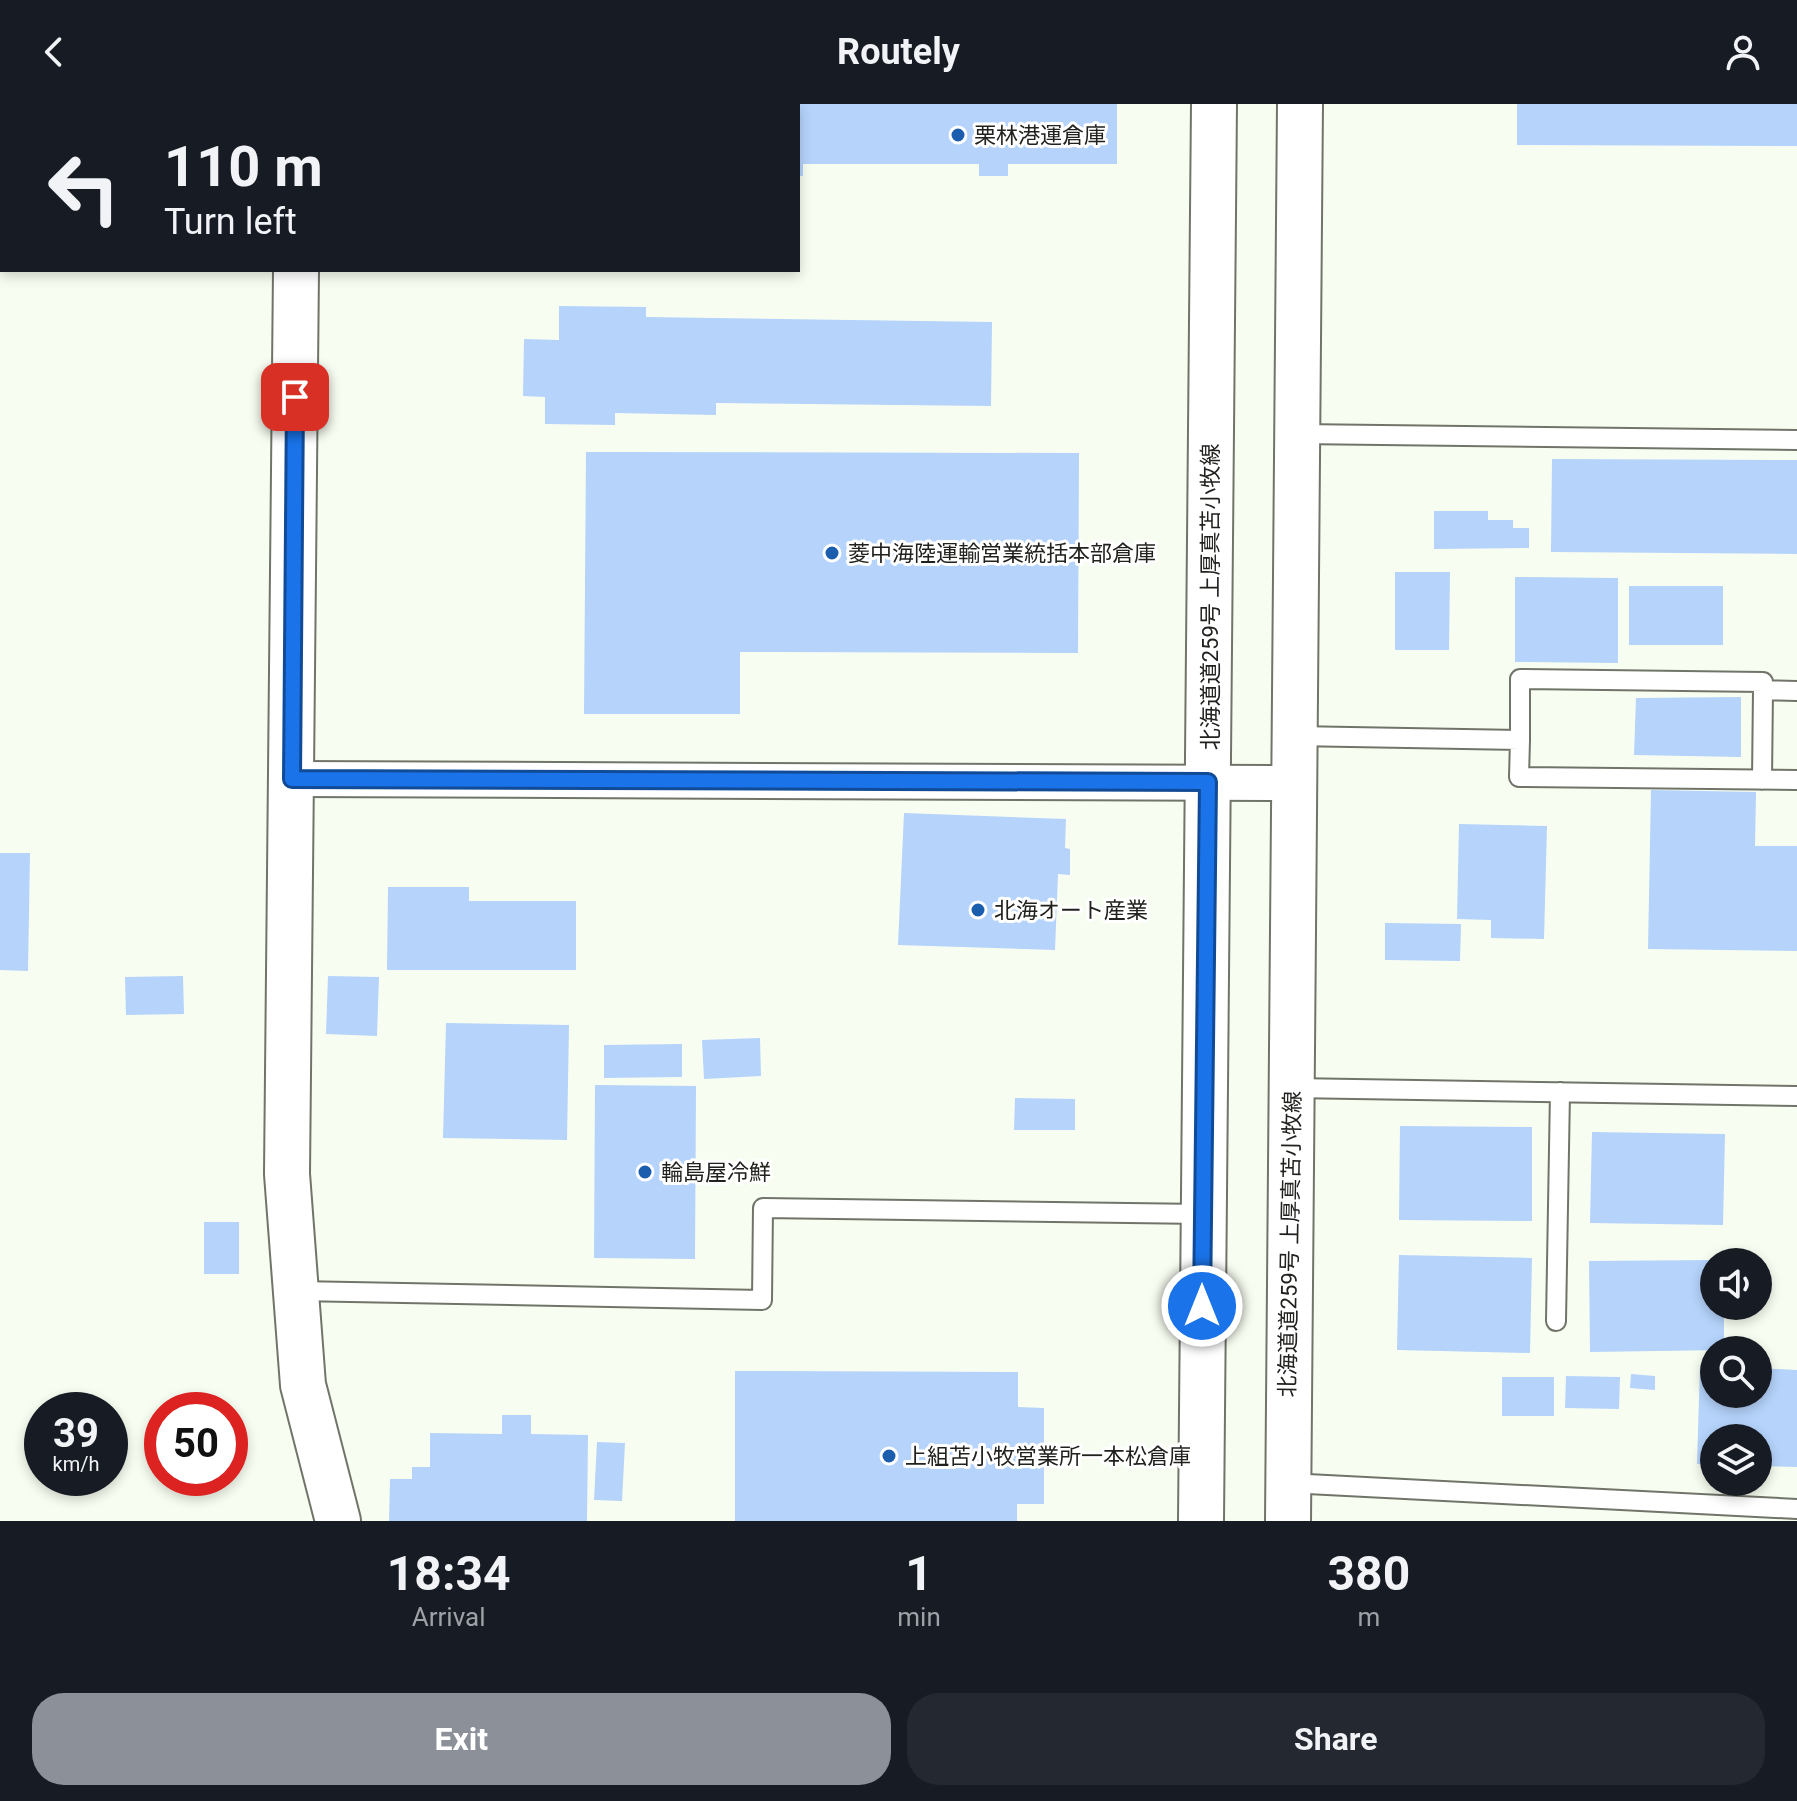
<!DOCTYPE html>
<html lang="en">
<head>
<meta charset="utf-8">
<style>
  body { margin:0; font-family:Roboto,"Noto Sans JP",sans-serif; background:#242831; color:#f1f3f6; height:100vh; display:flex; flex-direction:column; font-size:30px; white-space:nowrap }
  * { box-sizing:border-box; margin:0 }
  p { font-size:26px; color:#9ea1a6 }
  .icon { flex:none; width:44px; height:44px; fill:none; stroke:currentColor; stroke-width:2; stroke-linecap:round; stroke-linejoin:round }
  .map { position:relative; height:1417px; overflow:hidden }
  .drawer { display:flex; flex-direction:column; background:#171b24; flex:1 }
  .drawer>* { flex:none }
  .guide { position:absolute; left:0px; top:0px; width:800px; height:168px; box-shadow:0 4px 12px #0003; background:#171b24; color:#f1f3f6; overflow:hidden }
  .tools { position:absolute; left:1700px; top:1144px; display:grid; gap:16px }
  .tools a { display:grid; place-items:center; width:72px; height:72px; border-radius:50%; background:#171b24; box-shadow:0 4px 12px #0003; font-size:40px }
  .speed { position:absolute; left:24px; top:1288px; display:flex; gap:16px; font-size:40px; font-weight:700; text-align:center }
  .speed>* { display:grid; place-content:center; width:104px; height:104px; border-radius:50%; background:#171b24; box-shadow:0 4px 12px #0003; line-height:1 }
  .speed small { font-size:20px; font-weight:400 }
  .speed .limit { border:12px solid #d22; background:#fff; color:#111 }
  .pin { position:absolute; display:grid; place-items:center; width:68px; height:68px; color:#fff; margin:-34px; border-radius:16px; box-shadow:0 4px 12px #0006 }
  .me { position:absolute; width:88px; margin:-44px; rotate:0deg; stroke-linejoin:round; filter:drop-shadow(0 0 6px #0008) }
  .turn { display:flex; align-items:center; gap:28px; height:168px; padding:0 32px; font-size:36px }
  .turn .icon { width:104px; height:104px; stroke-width:2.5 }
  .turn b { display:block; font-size:56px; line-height:68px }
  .eta { display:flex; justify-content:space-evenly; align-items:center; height:136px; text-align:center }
  .eta b { font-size:48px; font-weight:700; line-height:56px }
  .primary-button { display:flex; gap:16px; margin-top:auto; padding:16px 32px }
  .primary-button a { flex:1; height:92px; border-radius:32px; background:#8c9099; color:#fff; font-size:32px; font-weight:700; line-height:92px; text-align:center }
  .primary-button a+a { background:#242831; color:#f1f3f6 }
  header { display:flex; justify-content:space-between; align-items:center; height:104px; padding:0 32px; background:#171b24; font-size:36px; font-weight:700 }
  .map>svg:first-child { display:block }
  .building { fill:#b5d3fb }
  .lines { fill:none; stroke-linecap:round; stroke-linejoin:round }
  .lane-casing { stroke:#707469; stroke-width:22 }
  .street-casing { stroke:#707469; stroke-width:38 }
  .secondary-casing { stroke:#707469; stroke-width:48 }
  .lane { stroke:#fff; stroke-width:18 }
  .street { stroke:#fff; stroke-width:34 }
  .secondary { stroke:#fff; stroke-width:44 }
  .route-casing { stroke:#114b97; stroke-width:20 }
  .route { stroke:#1a73e8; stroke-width:14 }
  .poi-dot { fill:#1c5eae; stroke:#fff; stroke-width:3 }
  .labels { text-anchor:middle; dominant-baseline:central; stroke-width:6; stroke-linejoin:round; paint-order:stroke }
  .poi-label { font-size:22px; fill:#21221e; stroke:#fff; text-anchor:start }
  .street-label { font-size:22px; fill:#21221e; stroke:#fff }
</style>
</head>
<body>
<header><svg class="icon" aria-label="back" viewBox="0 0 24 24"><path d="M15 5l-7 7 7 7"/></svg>Routely<svg class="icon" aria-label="person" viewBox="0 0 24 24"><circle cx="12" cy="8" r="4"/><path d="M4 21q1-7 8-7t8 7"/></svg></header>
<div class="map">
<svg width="1797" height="1417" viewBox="0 0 1797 1417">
  <rect width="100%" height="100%" fill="#f8fdf1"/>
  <path class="building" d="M 798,0 L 1117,0 L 1117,60 L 1008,60 L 1008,72 L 979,72 L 979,60 L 803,60 L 803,72 L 798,72 Z
    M 1517,0 L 1797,0 L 1797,42 L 1517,41 Z
    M 559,202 L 646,203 L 646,213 L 992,218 L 991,302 L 716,299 L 716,311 L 615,309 L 615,321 L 545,320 L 545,293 L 523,292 L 524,235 L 559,236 Z
    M 586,348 L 1079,349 L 1078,549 L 740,548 L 740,610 L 584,610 Z
    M 1552,355 L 1797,356 L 1797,450 L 1551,448 Z
    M 1434,407 L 1488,407 L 1488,416 L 1513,416 L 1513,424 L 1529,424 L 1529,444 L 1434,445 Z
    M 1395,468 L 1450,468 L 1449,546 L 1395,546 Z
    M 1515,473 L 1618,474 L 1618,559 L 1515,558 Z
    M 1629,482 L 1723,482 L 1723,541 L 1629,541 Z
    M 1741,593 L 1741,653 L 1634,651 L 1636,594 Z
    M 1651,686 L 1756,688 L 1755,742 L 1797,742 L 1797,847 L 1648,845 Z
    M 904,709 L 1066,715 L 1065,744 L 1070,745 L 1070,771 L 1058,770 L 1055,846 L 898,841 Z
    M 1459,720 L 1547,722 L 1544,835 L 1491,834 L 1491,816 L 1457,815 Z
    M 0,749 L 30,749 L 28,867 L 0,866 Z
    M 388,783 L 469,783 L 469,797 L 576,797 L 576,866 L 387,866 Z
    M 1385,819 L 1461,820 L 1460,857 L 1385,856 Z
    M 183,872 L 184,910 L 126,911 L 125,873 Z
    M 328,872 L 379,873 L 377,932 L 326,930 Z
    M 446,919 L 569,921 L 567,1036 L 443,1034 Z
    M 760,934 L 761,972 L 704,975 L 702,936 Z
    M 682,940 L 682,973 L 604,974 L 604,941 Z
    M 595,981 L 696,982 L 695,1155 L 594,1154 Z
    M 1015,994 L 1075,995 L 1075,1026 L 1014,1026 Z
    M 1400,1022 L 1532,1023 L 1532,1117 L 1399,1116 Z
    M 1592,1028 L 1725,1030 L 1723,1121 L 1590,1119 Z
    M 204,1118 L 239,1118 L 239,1170 L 204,1170 Z
    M 1399,1151 L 1532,1154 L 1530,1249 L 1397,1246 Z
    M 1714,1156 L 1714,1202 L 1724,1202 L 1724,1246 L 1590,1248 L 1589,1157 Z
    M 1700,1262 L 1714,1263 L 1714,1290 L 1758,1290 L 1758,1264 L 1797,1266 L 1797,1363 L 1758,1362 L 1758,1334 L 1714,1334 L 1714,1361 L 1697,1360 Z
    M 735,1267 L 1018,1268 L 1018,1303 L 1044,1304 L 1044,1400 L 1017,1400 L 1017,1417 L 735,1417 Z
    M 1631,1270 L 1655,1272 L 1655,1286 L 1630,1284 Z
    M 1566,1272 L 1620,1273 L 1619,1305 L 1565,1304 Z
    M 1502,1273 L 1554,1273 L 1554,1312 L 1502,1312 Z
    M 502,1311 L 531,1311 L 531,1330 L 588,1331 L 587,1417 L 389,1417 L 390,1375 L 412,1375 L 412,1363 L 430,1363 L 430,1329 L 502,1330 Z
    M 597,1338 L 625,1339 L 622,1397 L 594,1396 Z"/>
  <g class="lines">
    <defs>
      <path id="lane" d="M 1298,330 L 1797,336
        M 1294,632 L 1520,636 L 1519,673 L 1797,676
        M 1520,636 L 1520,575 L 1763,578 L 1763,586
        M 1762,676 L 1763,586 L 1797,587
        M 1292,984 L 1797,992
        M 297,1187 L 762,1196 L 763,1104 L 1203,1110
        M 1556,1217 L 1560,988
        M 1288,1379 L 1797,1405"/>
      <path id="street" d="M 292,675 L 1294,679"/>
      <path id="secondary" d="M 297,2 L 297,0
        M 296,166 L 287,1070 L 303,1281 L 338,1417
        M 1201,1417 L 1214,0
        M 1288,1417 L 1300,0"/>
    </defs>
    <use href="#lane" class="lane-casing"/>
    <use href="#street" class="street-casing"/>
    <use href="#secondary" class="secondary-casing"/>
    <use href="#lane" class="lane"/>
    <use href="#street" class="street"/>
    <use href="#secondary" class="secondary"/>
  </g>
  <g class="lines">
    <defs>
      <path id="route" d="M 295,293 L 292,675 L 1208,678 L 1202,1202"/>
    </defs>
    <use href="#route" class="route-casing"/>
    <use href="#route" class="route"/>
  </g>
  <g class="poi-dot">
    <circle cx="958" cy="31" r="8"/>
    <circle cx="832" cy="449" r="8"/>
    <circle cx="978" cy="806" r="8"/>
    <circle cx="645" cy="1068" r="8"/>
    <circle cx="889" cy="1352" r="8"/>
  </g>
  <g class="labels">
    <g class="poi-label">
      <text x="974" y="31">栗林港運倉庫</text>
      <text x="848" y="449">菱中海陸運輸営業統括本部倉庫</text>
      <text x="994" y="806">北海オート産業</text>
      <text x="661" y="1068">輪島屋冷鮮</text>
      <text x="905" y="1352">上組苫小牧営業所一本松倉庫</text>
    </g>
    <g class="street-label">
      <text transform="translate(1210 493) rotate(-90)">北海道道259号 上厚真苫小牧線</text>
      <text transform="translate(1290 1140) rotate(-89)">北海道道259号 上厚真苫小牧線</text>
    </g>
  </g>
</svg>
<div class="tools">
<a><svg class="icon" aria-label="sound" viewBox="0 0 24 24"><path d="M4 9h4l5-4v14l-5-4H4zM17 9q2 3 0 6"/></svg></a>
<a><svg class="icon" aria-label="search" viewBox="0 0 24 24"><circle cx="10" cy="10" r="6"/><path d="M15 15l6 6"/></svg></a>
<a><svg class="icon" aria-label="layers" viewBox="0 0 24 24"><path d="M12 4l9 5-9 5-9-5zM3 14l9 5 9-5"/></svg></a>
</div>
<div class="speed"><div>39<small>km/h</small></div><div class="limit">50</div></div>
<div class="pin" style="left:295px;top:293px;background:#d93025"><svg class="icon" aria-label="arrive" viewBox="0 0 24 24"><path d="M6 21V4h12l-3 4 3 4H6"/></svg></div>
<svg class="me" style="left:1202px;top:1202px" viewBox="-20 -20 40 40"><circle r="17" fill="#1a73e8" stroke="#fff" stroke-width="3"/><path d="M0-11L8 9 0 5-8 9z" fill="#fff"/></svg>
<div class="guide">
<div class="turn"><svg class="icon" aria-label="left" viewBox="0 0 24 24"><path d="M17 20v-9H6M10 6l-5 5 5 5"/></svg><div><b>110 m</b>Turn left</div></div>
</div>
</div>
<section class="drawer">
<div class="eta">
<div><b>18:34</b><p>Arrival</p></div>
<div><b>1</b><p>min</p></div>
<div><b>380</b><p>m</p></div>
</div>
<div class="primary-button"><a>Exit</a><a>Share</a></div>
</section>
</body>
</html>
